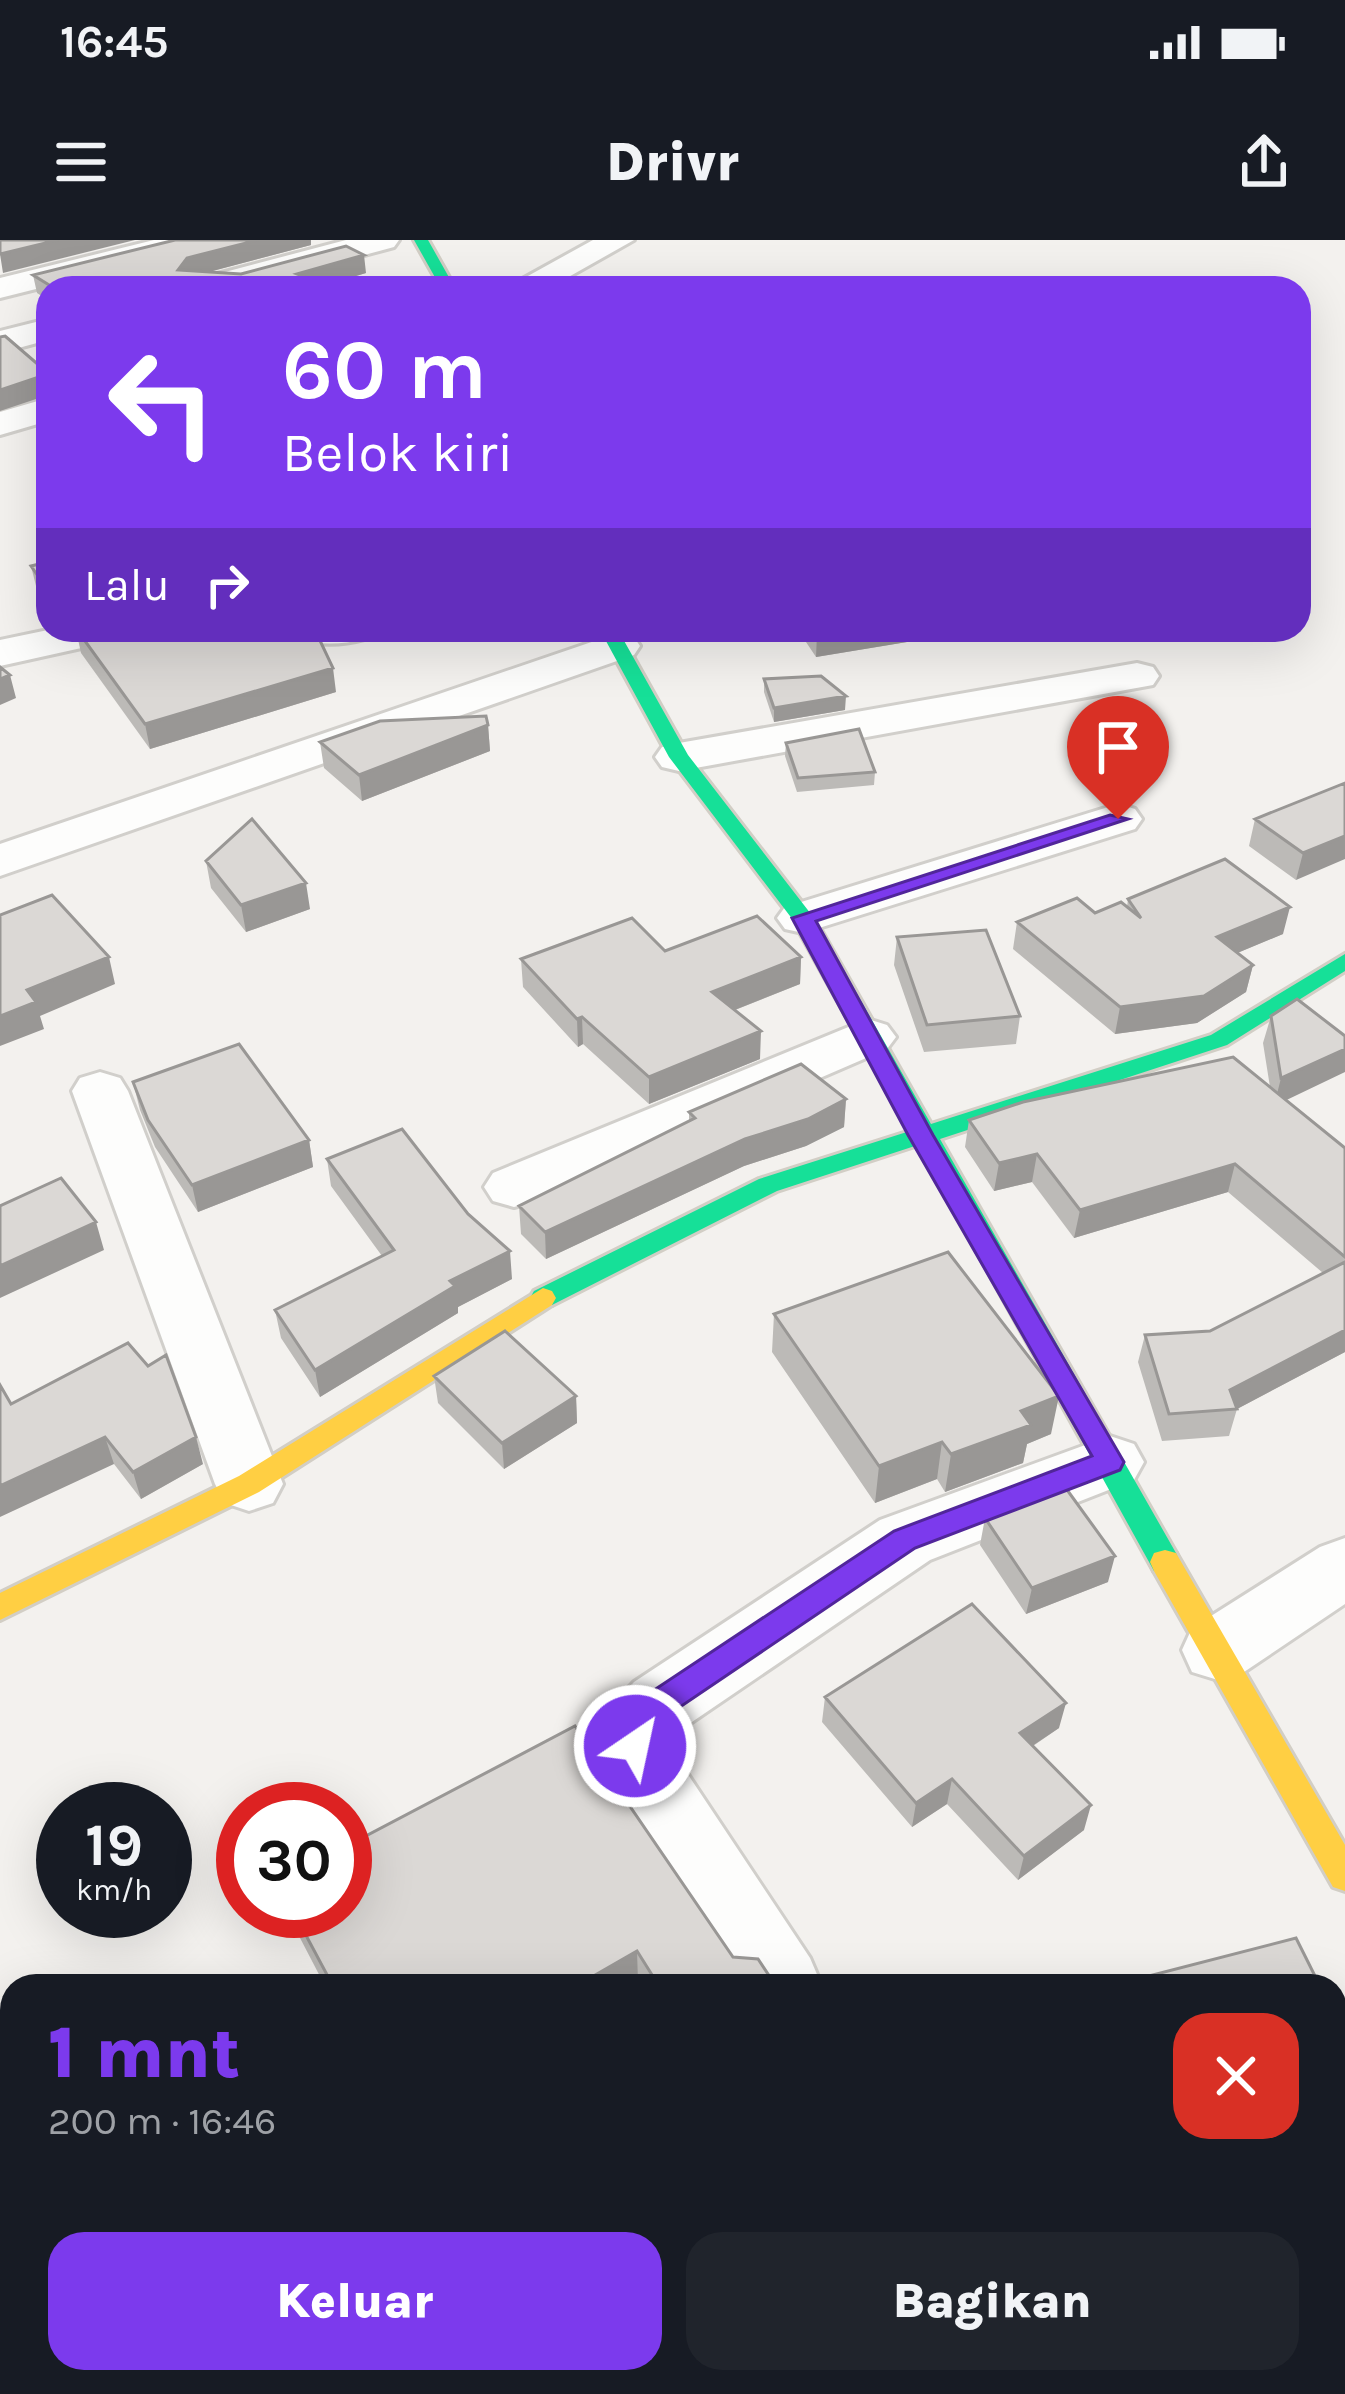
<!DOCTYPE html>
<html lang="id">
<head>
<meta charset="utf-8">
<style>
  body { margin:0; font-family:Karla,sans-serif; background:#20242c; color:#f1f3f6; height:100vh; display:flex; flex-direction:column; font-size:45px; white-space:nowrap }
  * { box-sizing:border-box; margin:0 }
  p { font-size:39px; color:#9ea1a6 }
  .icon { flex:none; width:66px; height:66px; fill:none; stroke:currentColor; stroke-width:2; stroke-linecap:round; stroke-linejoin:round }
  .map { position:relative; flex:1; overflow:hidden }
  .drawer { position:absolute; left:0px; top:1734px; width:1347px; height:420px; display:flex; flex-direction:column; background:#171b24; border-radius:36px 36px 0 0; box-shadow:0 12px 48px #0002 }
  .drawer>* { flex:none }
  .banner { position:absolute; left:36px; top:36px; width:1275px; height:366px; border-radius:36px; box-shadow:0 12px 48px #0002; background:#7c3aed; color:#fff; overflow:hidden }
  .speed { position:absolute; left:36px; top:1542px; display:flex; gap:24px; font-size:60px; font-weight:700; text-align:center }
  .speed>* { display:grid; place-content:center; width:156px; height:156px; border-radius:50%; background:#171b24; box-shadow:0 12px 48px #0002; line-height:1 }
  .speed small { font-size:30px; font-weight:400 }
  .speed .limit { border:18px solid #d22; background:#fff; color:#111 }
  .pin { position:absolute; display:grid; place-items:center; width:102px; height:102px; color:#fff; margin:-123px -51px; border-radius:50% 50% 50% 0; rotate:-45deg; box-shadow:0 0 12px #0007 }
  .pin .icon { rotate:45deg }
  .me { position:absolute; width:132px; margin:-66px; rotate:34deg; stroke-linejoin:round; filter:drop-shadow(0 0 9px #0008) }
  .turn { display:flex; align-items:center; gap:42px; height:252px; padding:0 48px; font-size:54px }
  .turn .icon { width:156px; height:156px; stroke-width:2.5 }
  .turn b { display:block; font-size:84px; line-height:102px }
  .then { display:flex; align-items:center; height:114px; padding:0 48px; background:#0003; gap:24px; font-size:45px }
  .round { display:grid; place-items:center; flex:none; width:126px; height:126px; border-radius:36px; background:#20242c }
  .summary { display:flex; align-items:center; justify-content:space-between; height:204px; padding:0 48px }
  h1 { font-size:72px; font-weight:800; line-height:90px; color:#7c3aed }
  .button { display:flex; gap:24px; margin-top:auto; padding:24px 48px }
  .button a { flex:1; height:138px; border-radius:36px; background:#7c3aed; color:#fff; font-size:48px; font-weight:800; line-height:138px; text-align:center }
  .button a+a { background:#20242c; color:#f1f3f6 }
  .status { display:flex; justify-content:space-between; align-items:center; height:84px; padding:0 60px; background:#171b24; direction:ltr }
  .status svg { height:33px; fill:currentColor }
  header { display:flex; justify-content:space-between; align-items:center; height:156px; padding:0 48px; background:#171b24; font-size:54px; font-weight:800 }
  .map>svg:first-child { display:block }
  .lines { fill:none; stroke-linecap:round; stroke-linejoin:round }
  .street-casing { stroke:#d1cfcb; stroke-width:6 }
  .fast-casing { stroke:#d2cec5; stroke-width:6 }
  .slow-casing { stroke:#d2cec5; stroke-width:6 }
  .street { fill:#fdfdfc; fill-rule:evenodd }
  .fast { fill:#16e098; fill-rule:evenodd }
  .slow { fill:#ffcf43; fill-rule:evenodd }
  .wall { fill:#bcbab7 }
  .shaded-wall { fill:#999795 }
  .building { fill:#dbd8d5; stroke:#999795; stroke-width:3 }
  .route { fill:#7c3aed; stroke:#51269a; stroke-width:3 }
</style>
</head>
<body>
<div class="status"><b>16:45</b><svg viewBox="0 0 49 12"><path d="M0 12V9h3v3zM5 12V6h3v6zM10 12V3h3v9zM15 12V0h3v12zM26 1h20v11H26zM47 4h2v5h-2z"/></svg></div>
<header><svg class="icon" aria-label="menu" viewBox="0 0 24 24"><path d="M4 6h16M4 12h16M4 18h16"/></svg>Drivr<svg class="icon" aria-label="share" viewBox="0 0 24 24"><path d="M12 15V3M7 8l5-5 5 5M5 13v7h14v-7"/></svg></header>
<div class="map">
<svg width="1345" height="2154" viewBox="0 0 1345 2154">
  <rect width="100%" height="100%" fill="#f3f1ee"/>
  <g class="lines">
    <defs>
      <path id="street" d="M 154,0 L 209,0 L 204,7 L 0,58 L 0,38 Z
        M 346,0 L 399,0 L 394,7 L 242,48 L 186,48 L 191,41 Z
        M 593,0 L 634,0 L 549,48 L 506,48 Z
        M 48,79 L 48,100 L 0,113 L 0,91 Z
        M 48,158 L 48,181 L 0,195 L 0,172 Z
        M 48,390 L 129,390 L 122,399 L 0,426 L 0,400 Z
        M 289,390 L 371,390 L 364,399 C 342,405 318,405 296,399 Z
        M 618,393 L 634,397 L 640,406 L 634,415 L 0,636 L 0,604 Z
        M 1137,423 L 1153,427 L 1159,436 L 1153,445 L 679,531 L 662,527 L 655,517 L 662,507 L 679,503 Z
        M 1118,564 L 1135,569 L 1142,579 L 1135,589 L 803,693 L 785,689 L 777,678 L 785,667 Z
        M 868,779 L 887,785 L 896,797 L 887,809 L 535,961 L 514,967 L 493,961 L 484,947 L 493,933 Z
        M 100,832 L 120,838 L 128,851 L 283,1244 L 273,1263 L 249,1271 L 225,1263 L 215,1244 L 72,851 L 80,838 Z
        M 1110,1196 L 1134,1204 L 1144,1222 L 1134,1240 L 930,1320 L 686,1486 L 673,1501 L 675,1515 L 810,1718 L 822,1746 L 735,1746 L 600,1523 C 597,1481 606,1472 634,1442 L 880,1280 Z
        M 1345,1298 L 1345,1364 L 1244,1432 L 1218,1440 L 1192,1432 L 1182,1410 L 1192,1388 L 1320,1307 Z
        M 676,2142 L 784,2142 L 779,2154 L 671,2154 Z"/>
      <path id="fast" d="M 414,0 L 428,0 L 455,48 L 441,48 Z
        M 600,390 L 618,390 L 688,515 L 814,678 L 931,884 L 1211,795 L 1345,714 L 1345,731 L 1227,805 L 940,899 L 1176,1313 L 1180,1322 L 1176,1331 L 1165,1334 L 1154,1331 L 918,905 L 777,951 L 552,1065 L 534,1065 L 530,1058 L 534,1051 L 759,939 L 910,891 L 793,680 L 669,517 Z"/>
      <path id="slow" d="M 543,1048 L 552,1051 L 556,1058 L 552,1065 L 259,1252 L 0,1380 L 0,1353 L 239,1236 Z
        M 1165,1310 L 1176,1313 L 1345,1605 L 1345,1651 L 1333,1647 L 1154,1331 L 1150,1322 L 1154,1313 Z"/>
    </defs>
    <use href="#street" class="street-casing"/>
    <use href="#fast" class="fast-casing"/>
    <use href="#slow" class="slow-casing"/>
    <use href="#street" class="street"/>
    <use href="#fast" class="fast"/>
    <use href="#slow" class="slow"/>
  </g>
  <path class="wall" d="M 175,0 L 311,0 L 311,5 L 208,32 L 241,34 L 366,33 L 326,45 L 334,48 L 48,48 L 48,60 L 37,53 L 33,35 Z
    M 48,322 L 48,366 L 37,350 L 31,326 Z
    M 76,390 L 336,452 L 150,509 L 81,413 Z
    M 798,390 L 908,390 L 907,402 L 816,417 Z
    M 764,439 L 845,470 L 774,482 L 764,452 Z
    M 488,485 L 490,511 L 362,561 L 324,528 L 320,502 Z
    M 786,503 L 875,532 L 874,545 L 797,552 L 785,516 Z
    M 1345,543 L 1296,640 L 1249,606 L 1255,579 Z
    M 206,621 L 310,669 L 246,692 L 211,648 Z
    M 1128,659 L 1283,694 L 1237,713 L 1253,725 L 1246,752 L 1197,783 L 1115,794 L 1013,709 L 1017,682 L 1095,673 L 1127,667 Z
    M 897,697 L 1020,776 L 1016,804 L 924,812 L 894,725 Z
    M 665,711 L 801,717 L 800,744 L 735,770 L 760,819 L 649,864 L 583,804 L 578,807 L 523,747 L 521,719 Z
    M 1271,776 L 1286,860 L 1345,908 L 1345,1112 L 1237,1169 L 1229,1196 L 1162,1201 L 1138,1122 L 1145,1095 L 1210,1091 L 1323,1033 L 1228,952 L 1074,998 L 1032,942 L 994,951 L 965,907 L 969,880 L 1270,847 L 1263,803 Z
    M 133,842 L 309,900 L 313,927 L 198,972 L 155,907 L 140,870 Z
    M 846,859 L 844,887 L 806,906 L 744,926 L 546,1019 L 521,994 L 519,966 L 689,881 L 689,872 Z
    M 327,919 L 512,1039 L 458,1067 L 458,1073 L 320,1157 L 281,1098 L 275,1070 L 382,1016 L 331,946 Z
    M 774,1074 L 1051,1194 L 1027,1204 L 1023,1223 L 945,1252 L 937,1239 L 875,1263 L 772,1112 Z
    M 434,1136 L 576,1156 L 577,1183 L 504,1229 L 438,1163 Z
    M 11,1164 L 203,1224 L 141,1259 L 114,1224 Z
    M 985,1278 L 1108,1342 L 1026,1374 L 980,1305 Z
    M 825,1457 L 1059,1488 L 1033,1506 L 1084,1590 L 1018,1640 L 947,1564 L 912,1587 L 822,1482 Z
    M 286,1671 L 345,1671 L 733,1717 L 776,1746 L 640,1746 L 638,1742 L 631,1746 L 325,1746 Z
    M 1027,2142 L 1335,2142 L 1345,2154 L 1033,2154 Z"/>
  <path class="shaded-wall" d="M 58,0 L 135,0 L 3,33 L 0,14 Z
    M 258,0 L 311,0 L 311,5 L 190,37 L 178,30 L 187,18 Z
    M 364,15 L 366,33 L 316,48 L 297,34 Z
    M 48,134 L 48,155 L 0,171 L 0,150 Z
    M 843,390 L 908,390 L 907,402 L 816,417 L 817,394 Z
    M 333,428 L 336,452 L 150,509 L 145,484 Z
    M 10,435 L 16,458 L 0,465 L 0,439 Z
    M 846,456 L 845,470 L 774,482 L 774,468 Z
    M 488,485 L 490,511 L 362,561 L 359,535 Z
    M 1345,596 L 1345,619 L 1296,640 L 1303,613 Z
    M 306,643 L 310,669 L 246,692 L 241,665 Z
    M 1290,667 L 1283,694 L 1211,724 L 1217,697 Z
    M 109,717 L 115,744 L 40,776 L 44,789 L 0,806 L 0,776 L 27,750 Z
    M 801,717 L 800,744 L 712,779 L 712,752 Z
    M 1253,725 L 1246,752 L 1197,783 L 1115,794 L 1120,767 Z
    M 582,777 L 583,804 L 578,807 L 577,779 Z
    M 761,791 L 760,819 L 649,864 L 649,837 Z
    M 1345,809 L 1345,832 L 1274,866 L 1281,838 Z
    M 846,859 L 844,887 L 806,906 L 744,926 L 546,1019 L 545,992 L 745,899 Z
    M 309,900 L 313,927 L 198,972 L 192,945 Z
    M 1037,914 L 1032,942 L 994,951 L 999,923 Z
    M 1235,924 L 1228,952 L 1074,998 L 1080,970 Z
    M 96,982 L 104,1010 L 0,1058 L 0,1026 Z
    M 510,1011 L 512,1039 L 458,1067 L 458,1073 L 320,1157 L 315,1130 L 450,1041 Z
    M 1345,1090 L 1345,1112 L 1237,1169 L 1230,1150 Z
    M 576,1156 L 577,1183 L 504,1229 L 502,1203 Z
    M 1059,1156 L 1051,1194 L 1027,1204 L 1023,1223 L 945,1252 L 951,1214 L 1021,1171 Z
    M 105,1197 L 114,1224 L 0,1277 L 0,1246 Z
    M 196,1197 L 203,1224 L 141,1259 L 133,1232 Z
    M 942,1202 L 937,1239 L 875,1263 L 879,1226 Z
    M 1115,1316 L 1108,1342 L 1026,1374 L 1032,1348 Z
    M 1066,1463 L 1059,1488 L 1014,1518 L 1020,1493 Z
    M 952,1539 L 947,1564 L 912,1587 L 916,1563 Z
    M 1091,1565 L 1084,1590 L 1018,1640 L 1024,1616 Z
    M 637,1711 L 638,1742 L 631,1746 L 576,1746 Z
    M 518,2142 L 559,2142 L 531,2154 L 490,2154 Z"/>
  <path class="building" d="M 0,0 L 58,0 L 0,14 Z
    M 175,0 L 258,0 L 187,18 L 178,30 L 241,34 L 346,6 L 364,15 L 297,34 L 334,48 L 54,48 L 33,35 Z
    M 5,96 L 48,133 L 48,134 L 0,150 L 0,97 Z
    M 48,322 L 48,350 L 31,326 Z
    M 77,390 L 315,390 L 333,428 L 145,484 Z
    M 814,390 L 843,390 L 817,394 Z
    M 0,427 L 10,435 L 0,439 Z
    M 821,436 L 846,456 L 774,468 L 764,439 Z
    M 486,476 L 488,485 L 359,535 L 320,502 L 380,481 Z
    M 859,489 L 875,532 L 798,538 L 786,503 Z
    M 1345,543 L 1345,596 L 1303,613 L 1255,579 Z
    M 252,579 L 306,643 L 241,665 L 206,621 Z
    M 1225,619 L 1290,667 L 1217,697 L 1253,725 L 1204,756 L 1120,767 L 1017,682 L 1077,658 L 1095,673 L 1121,662 L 1141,678 L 1128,659 Z
    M 52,655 L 109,717 L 27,750 L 36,762 L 0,776 L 0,675 Z
    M 757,676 L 801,717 L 712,752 L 761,791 L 649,837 L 582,777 L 577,779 L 521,719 L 632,678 L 665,711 Z
    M 986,690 L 1020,776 L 927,785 L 897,697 Z
    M 1297,759 L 1345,796 L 1345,809 L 1281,838 L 1271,776 Z
    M 239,804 L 309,900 L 192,945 L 148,880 L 133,842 Z
    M 1233,817 L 1345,908 L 1345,1017 L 1235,924 L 1080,970 L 1037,914 L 999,923 L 969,880 L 1023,862 Z
    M 801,824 L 846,859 L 808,879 L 745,899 L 545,992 L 519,966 L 695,878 L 689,872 Z
    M 402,889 L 468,974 L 510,1011 L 450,1041 L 455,1046 L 315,1130 L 275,1070 L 394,1010 L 327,919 Z
    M 61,938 L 96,982 L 0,1026 L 0,966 Z
    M 948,1012 L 1059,1156 L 1021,1171 L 1031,1185 L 951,1214 L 942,1202 L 879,1226 L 774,1074 Z
    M 1345,1022 L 1345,1090 L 1230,1150 L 1237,1169 L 1169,1174 L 1145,1095 L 1210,1091 Z
    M 505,1091 L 576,1156 L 502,1203 L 434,1136 Z
    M 128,1103 L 148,1126 L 166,1115 L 196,1197 L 133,1232 L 105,1197 L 0,1246 L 0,1145 L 11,1164 Z
    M 1065,1247 L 1115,1316 L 1032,1348 L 985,1278 Z
    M 972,1364 L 1066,1463 L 1020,1493 L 1091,1565 L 1024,1616 L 952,1539 L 916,1563 L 825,1457 Z
    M 575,1486 L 733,1717 L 758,1719 L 776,1746 L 659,1746 L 637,1711 L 576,1746 L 333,1746 L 293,1671 L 345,1671 L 345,1607 Z
    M 1296,1698 L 1320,1746 L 1110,1746 Z
    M 1338,2079 L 1345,2090 L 1345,2154 L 1052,2154 L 1047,2142 L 1335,2142 L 1335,2080 Z
    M 278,2142 L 518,2142 L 490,2154 L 283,2154 Z"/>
  <path class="route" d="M 1110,575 L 1128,579 L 816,681 L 933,895 L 1124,1222 L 1120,1230 L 915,1308 L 671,1473 L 652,1497 L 647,1516 L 624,1516 L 619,1492 L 648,1454 L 894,1291 L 1092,1216 L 908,895 L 792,678 Z"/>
</svg>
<div class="speed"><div>19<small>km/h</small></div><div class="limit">30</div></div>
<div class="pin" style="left:1118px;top:579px;background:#d93025"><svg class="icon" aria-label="arrive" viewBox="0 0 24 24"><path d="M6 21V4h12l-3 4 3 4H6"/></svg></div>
<svg class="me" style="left:635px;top:1506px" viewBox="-20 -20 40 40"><circle r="17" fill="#7c3aed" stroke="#fff" stroke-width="3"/><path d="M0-11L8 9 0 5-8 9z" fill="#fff"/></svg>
<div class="banner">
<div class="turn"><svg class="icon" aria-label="left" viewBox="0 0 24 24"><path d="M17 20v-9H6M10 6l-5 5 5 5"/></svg><div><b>60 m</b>Belok kiri</div></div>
<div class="then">Lalu<svg class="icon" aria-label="right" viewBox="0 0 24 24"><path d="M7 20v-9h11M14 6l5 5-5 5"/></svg></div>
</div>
<section class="drawer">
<div class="summary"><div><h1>1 mnt</h1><p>200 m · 16:46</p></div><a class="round" style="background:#d93025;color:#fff"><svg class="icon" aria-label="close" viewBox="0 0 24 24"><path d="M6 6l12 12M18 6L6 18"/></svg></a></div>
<div class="button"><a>Keluar</a><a>Bagikan</a></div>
</section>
</div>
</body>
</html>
